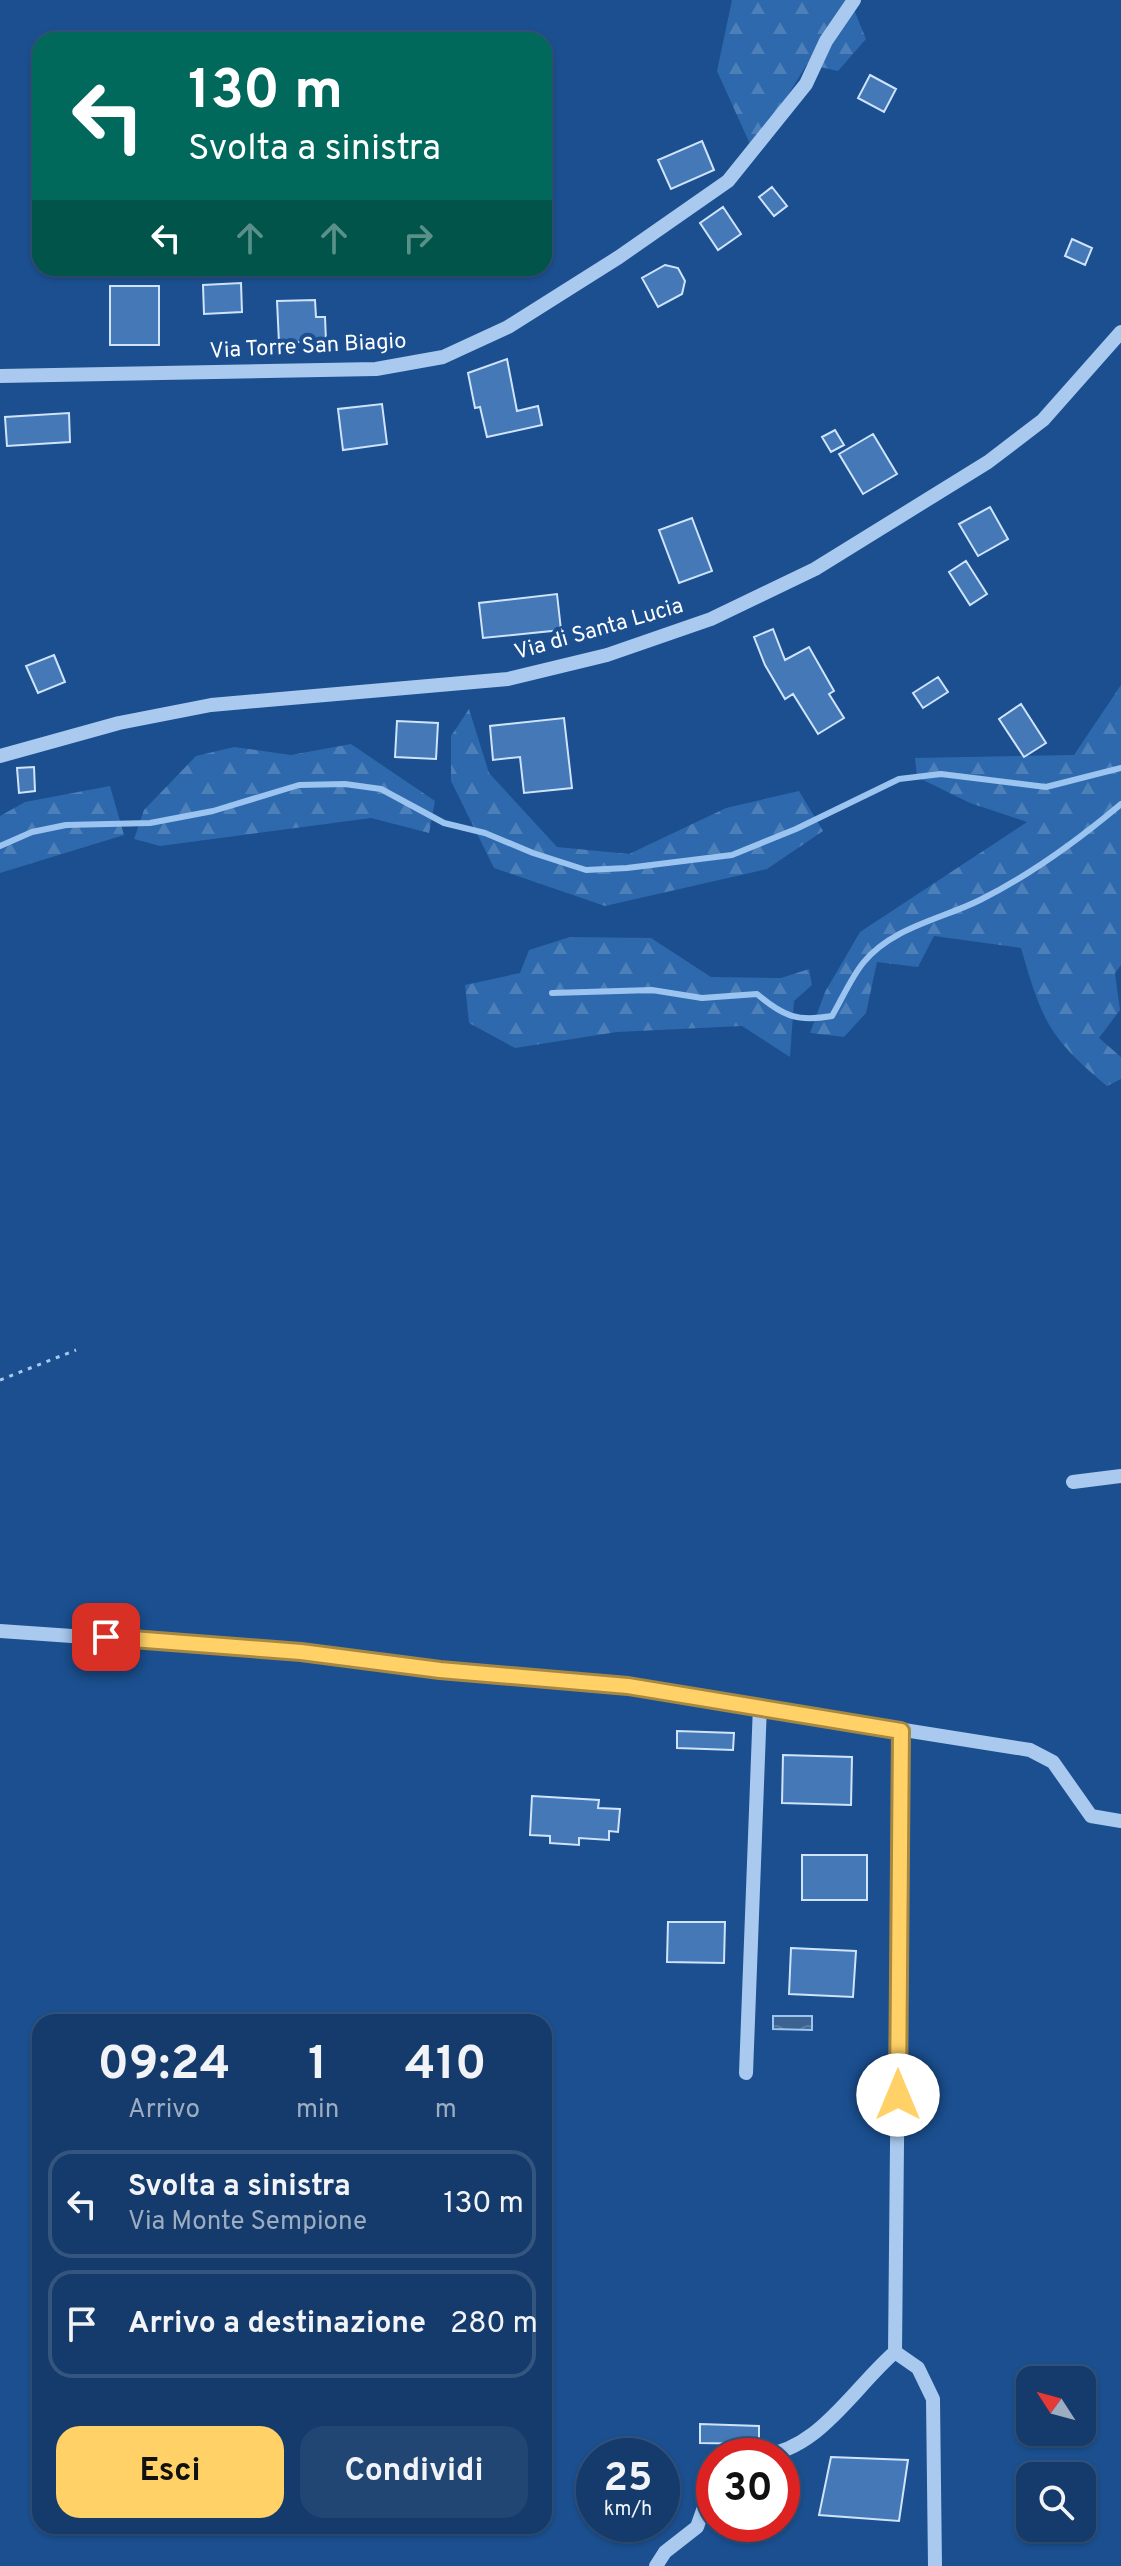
<!DOCTYPE html>
<html lang="it">
<head>
<meta charset="utf-8">
<style>
  body { margin:0; font-family:Overpass,sans-serif; background:#214673; color:#f1f3f6; height:100vh; display:flex; flex-direction:column; font-size:30px; white-space:nowrap }
  * { box-sizing:border-box; margin:0 }
  p { font-size:26px; color:#9dadc1 }
  .icon { flex:none; width:44px; height:44px; fill:none; stroke:currentColor; stroke-width:2; stroke-linecap:round; stroke-linejoin:round }
  .map { position:relative; flex:1; overflow:hidden }
  .drawer { position:absolute; left:32px; top:2014px; width:520px; height:520px; display:flex; flex-direction:column; background:#143b6b; border-radius:24px; box-shadow:0 2px 6px #0004,0 0 0 2px #33557e }
  .drawer>* { flex:none }
  .banner { position:absolute; left:32px; top:32px; width:520px; height:244px; border-radius:24px; box-shadow:0 2px 6px #0004,0 0 0 2px #33557e; background:#00695c; color:#fff; overflow:hidden }
  .needle { width:52px; rotate:306deg }
  .controls { position:absolute; left:1016px; top:2366px; display:grid; gap:16px }
  .controls a { display:grid; place-items:center; width:80px; height:80px; border-radius:16px; background:#143b6b; box-shadow:0 2px 6px #0004,0 0 0 2px #33557e; font-size:40px }
  .speed { position:absolute; left:576px; top:2438px; display:flex; gap:16px; font-size:40px; font-weight:700; text-align:center }
  .speed>* { display:grid; place-content:center; width:104px; height:104px; border-radius:50%; background:#143b6b; box-shadow:0 2px 6px #0004,0 0 0 2px #33557e; line-height:1 }
  .speed small { font-size:20px; font-weight:400 }
  .speed .limit { border:12px solid #d22; background:#fff; color:#111 }
  .pin { position:absolute; display:grid; place-items:center; width:68px; height:68px; color:#fff; margin:-34px; border-radius:16px; box-shadow:0 4px 12px #0006 }
  .me { position:absolute; width:88px; margin:-44px; rotate:0deg; stroke-linejoin:round; filter:drop-shadow(0 0 6px #0008) }
  .turn { display:flex; align-items:center; gap:28px; height:168px; padding:0 24px; font-size:36px }
  .turn .icon { width:104px; height:104px; stroke-width:2.5 }
  .turn b { display:block; font-size:56px; line-height:68px }
  .lanes { display:flex; align-items:center; height:76px; padding:0 24px; background:#0003; justify-content:center; gap:40px; direction:ltr }
  .lanes .off { opacity:.35 }
  .eta { display:flex; justify-content:space-evenly; align-items:center; height:136px; text-align:center }
  .eta b { font-size:48px; font-weight:700; line-height:56px }
  .action { display:flex; gap:16px; margin-top:auto; padding:16px 24px }
  .action a { flex:1; height:92px; border-radius:24px; background:#ffd166; color:#111; font-size:32px; font-weight:700; line-height:92px; text-align:center }
  .action a+a { background:#214673; color:#f1f3f6 }
  ul { padding:0; list-style:none }
  li { display:flex; align-items:center; gap:24px; height:108px; margin:0 16px 12px; padding:0 8px; border:4px solid #33557e; border-radius:24px }
  li div { flex:1 }
  li b { display:block; font-size:30px }
  li em { font-style:normal }
  .map>svg:first-child { display:block }
  .forest { fill:url(#forest-firs) }
  .water { fill:url(#water-waves); stroke:#9cc4f0; stroke-width:2 }
  .lines { fill:none; stroke-linecap:round; stroke-linejoin:round }
  .stream { stroke:#9cc4f0; stroke-width:6 }
  .building { fill:#4478b7; stroke:#cfe3fa; stroke-width:2 }
  .path { stroke:#a9c9ee; stroke-width:3; stroke-dasharray:4 6; stroke-linecap:butt }
  .minor { stroke:#a9c9ee; stroke-width:14 }
  .route-casing { stroke:#a68842; stroke-width:20 }
  .route { stroke:#ffd166; stroke-width:14 }
  .labels { text-anchor:middle; dominant-baseline:central; stroke-width:8; stroke-linejoin:round; paint-order:stroke }
  .street-label { font-size:22px; fill:#fff; stroke:#1b4f8f }
</style>
</head>
<body>
<div class="map">
<svg width="1121" height="2566" viewBox="0 0 1121 2566">
  <defs>
    <pattern id="forest-firs" width="22" height="20" patternUnits="userSpaceOnUse" patternTransform="scale(2)"><rect width="22" height="20" fill="#2e69ad"/><path d="M5 1l3.5 6h-7zM16 11l3.5 6h-7z" fill="#4d80b9"/></pattern>
    <pattern id="water-waves" width="16" height="10" patternUnits="userSpaceOnUse" patternTransform="scale(2)"><rect width="16" height="10" fill="#3c6290"/><path d="M0 5q4-4 8 0t8 0" fill="none" stroke="#597aa1"/></pattern>
  </defs>
  <rect width="100%" height="100%" fill="#1b4f8f"/>
  <path class="forest" d="M 732,0 L 850,0 L 866,39 L 838,71 L 807,64 L 767,129 L 750,144 L 717,71 Z
    M 1121,685 L 1121,965 L 1115,973 L 1120,1010 L 1099,1038 L 1121,1057 L 1121,1079 L 1107,1086 C 1048,1037 1042,1020 1021,948 L 934,936 L 918,967 L 877,962 L 866,1013 L 844,1037 L 810,1033 L 825,992 L 860,932 L 1027,822 L 970,803 L 917,777 L 915,758 L 1074,755 Z
    M 469,709 L 489,773 L 557,847 L 629,854 L 726,808 L 799,791 L 823,831 L 767,869 L 605,906 L 494,868 L 451,781 L 451,736 Z
    M 351,744 L 435,801 L 429,833 L 371,818 L 160,846 L 134,839 L 144,810 L 196,756 L 234,747 L 291,755 Z
    M 110,786 L 124,835 L 0,873 L 0,816 L 25,802 Z
    M 570,937 L 651,938 L 711,977 L 781,978 L 809,969 L 812,985 L 794,1001 L 790,1057 L 742,1026 L 617,1032 L 515,1048 L 469,1023 L 465,985 L 520,973 L 529,950 Z"/>
  <path class="water" d="M 773,2016 L 812,2016 L 812,2030 L 773,2029 Z"/>
  <g class="lines">
    <path class="stream" d="M 0,846 L 32,832 L 66,825 L 150,823 L 213,811 L 299,785 L 345,784 L 381,789 L 444,823 L 485,833 L 533,853 L 586,870 L 627,868 L 732,855 L 796,829 L 899,779 L 941,774 L 1046,787 L 1121,768
      M 552,993 L 652,990 L 702,998 L 757,994 C 784,1017 798,1022 832,1016 C 842,999 851,978 863,963 C 892,927 942,919 980,900 C 1032,874 1077,841 1121,804"/>
  </g>
  <path class="building" d="M 870,75 L 896,89 L 884,112 L 858,98 Z
    M 702,141 L 714,170 L 671,189 L 658,160 Z
    M 772,187 L 787,206 L 774,216 L 759,197 Z
    M 723,207 L 741,234 L 718,250 L 700,223 Z
    M 1072,239 L 1092,248 L 1085,265 L 1065,256 Z
    M 665,265 L 678,268 L 685,281 L 682,294 L 658,307 L 642,278 Z
    M 241,283 L 242,312 L 204,314 L 203,285 Z
    M 110,286 L 159,286 L 159,345 L 110,345 Z
    M 315,300 L 316,317 L 325,317 L 326,341 L 279,343 L 277,301 Z
    M 507,359 L 517,411 L 538,406 L 542,425 L 487,437 L 480,407 L 475,408 L 468,373 Z
    M 382,404 L 387,444 L 343,450 L 338,409 Z
    M 69,413 L 70,442 L 7,446 L 5,417 Z
    M 835,430 L 844,445 L 831,452 L 822,437 Z
    M 873,434 L 897,474 L 863,494 L 839,454 Z
    M 990,507 L 1008,539 L 978,556 L 959,524 Z
    M 692,518 L 712,571 L 679,583 L 659,530 Z
    M 966,561 L 987,594 L 970,605 L 949,572 Z
    M 557,594 L 561,630 L 483,638 L 479,603 Z
    M 773,629 L 785,660 L 809,647 L 834,691 L 829,694 L 844,718 L 818,734 L 793,694 L 785,699 L 765,665 L 754,637 Z
    M 54,655 L 65,682 L 38,693 L 26,666 Z
    M 938,677 L 948,692 L 923,708 L 913,693 Z
    M 1021,704 L 1046,743 L 1024,757 L 999,719 Z
    M 564,718 L 572,788 L 524,793 L 520,757 L 493,760 L 490,726 Z
    M 397,721 L 438,723 L 436,759 L 395,757 Z
    M 34,767 L 35,791 L 19,793 L 17,768 Z
    M 677,1731 L 734,1733 L 733,1750 L 677,1748 Z
    M 783,1755 L 852,1757 L 851,1805 L 782,1803 Z
    M 532,1796 L 599,1800 L 598,1808 L 620,1809 L 618,1832 L 609,1831 L 609,1840 L 579,1838 L 579,1845 L 550,1843 L 550,1836 L 530,1835 Z
    M 802,1855 L 867,1855 L 867,1900 L 802,1900 Z
    M 668,1922 L 725,1922 L 724,1963 L 667,1962 Z
    M 791,1948 L 856,1951 L 853,1997 L 789,1994 Z
    M 700,2424 L 759,2426 L 759,2444 L 700,2443 Z
    M 831,2457 L 908,2460 L 899,2521 L 819,2515 Z"/>
  <g class="lines">
    <path class="path" d="M 0,1380 L 76,1350"/>
    <path class="minor" d="M 0,376 L 376,369 L 443,357 L 508,327 L 619,257 L 728,181 L 806,84 L 826,41 L 854,0
      M 0,756 L 119,723 L 211,705 L 508,679 L 607,655 L 711,619 L 815,569 L 988,462 L 1043,420 L 1121,332
      M 1073,1482 L 1121,1476
      M 0,1631 L 301,1652 L 440,1670 L 628,1686 L 1030,1750 L 1053,1762 L 1091,1816 L 1121,1821
      M 901,1731 L 895,2352 L 918,2368 L 933,2399 L 935,2566
      M 746,2073 L 760,1705
      M 756,2456 C 817,2454 853,2388 895,2352
      M 656,2566 L 665,2552 L 697,2527 L 714,2479"/>
  </g>
  <g class="lines">
    <defs>
      <path id="route" d="M 106,1637 L 301,1652 L 440,1670 L 628,1686 L 901,1731 L 898,2095"/>
    </defs>
    <use href="#route" class="route-casing"/>
    <use href="#route" class="route"/>
  </g>
  <g class="labels">
    <g class="street-label">
      <text transform="translate(308 347) rotate(-3)">Via Torre San Biagio</text>
      <text transform="translate(599 630) rotate(-16)">Via di Santa Lucia</text>
    </g>
  </g>
</svg>
<div class="controls">
<a><svg class="needle" viewBox="-14 -14 28 28"><path d="M0-13l5 13h-10z" fill="#e53935"/><path d="M0 13l5-13h-10z" fill="#9dadc1"/></svg></a>
<a><svg class="icon" aria-label="search" viewBox="0 0 24 24"><circle cx="10" cy="10" r="6"/><path d="M15 15l6 6"/></svg></a>
</div>
<div class="speed"><div>25<small>km/h</small></div><div class="limit">30</div></div>
<div class="pin" style="left:106px;top:1637px;background:#d93025"><svg class="icon" aria-label="arrive" viewBox="0 0 24 24"><path d="M6 21V4h12l-3 4 3 4H6"/></svg></div>
<svg class="me" style="left:898px;top:2095px" viewBox="-20 -20 40 40"><circle r="19" fill="#fff"/><path d="M0-13L10 11 0 6-10 11z" fill="#ffd166"/></svg>
<div class="banner">
<div class="turn"><svg class="icon" aria-label="left" viewBox="0 0 24 24"><path d="M17 20v-9H6M10 6l-5 5 5 5"/></svg><div><b>130 m</b>Svolta a sinistra</div></div>
<div class="lanes"><svg class="icon" aria-label="left" viewBox="0 0 24 24"><path d="M17 20v-9H6M10 6l-5 5 5 5"/></svg><svg class="icon off" aria-label="ahead" viewBox="0 0 24 24"><path d="M12 20V5M6 11l6-6 6 6"/></svg><svg class="icon off" aria-label="ahead" viewBox="0 0 24 24"><path d="M12 20V5M6 11l6-6 6 6"/></svg><svg class="icon off" aria-label="right" viewBox="0 0 24 24"><path d="M7 20v-9h11M14 6l5 5-5 5"/></svg></div>
</div>
<section class="drawer">
<div class="eta">
<div><b>09:24</b><p>Arrivo</p></div>
<div><b>1</b><p>min</p></div>
<div><b>410</b><p>m</p></div>
</div>
<ul>
<li><svg class="icon" aria-label="left" viewBox="0 0 24 24"><path d="M17 20v-9H6M10 6l-5 5 5 5"/></svg><div><b>Svolta a sinistra</b><p>Via Monte Sempione</p></div><em>130 m</em></li>
<li><svg class="icon" aria-label="arrive" viewBox="0 0 24 24"><path d="M6 21V4h12l-3 4 3 4H6"/></svg><div><b>Arrivo a destinazione</b></div><em>280 m</em></li>
</ul>
<div class="action"><a>Esci</a><a>Condividi</a></div>
</section>
</div>
</body>
</html>
